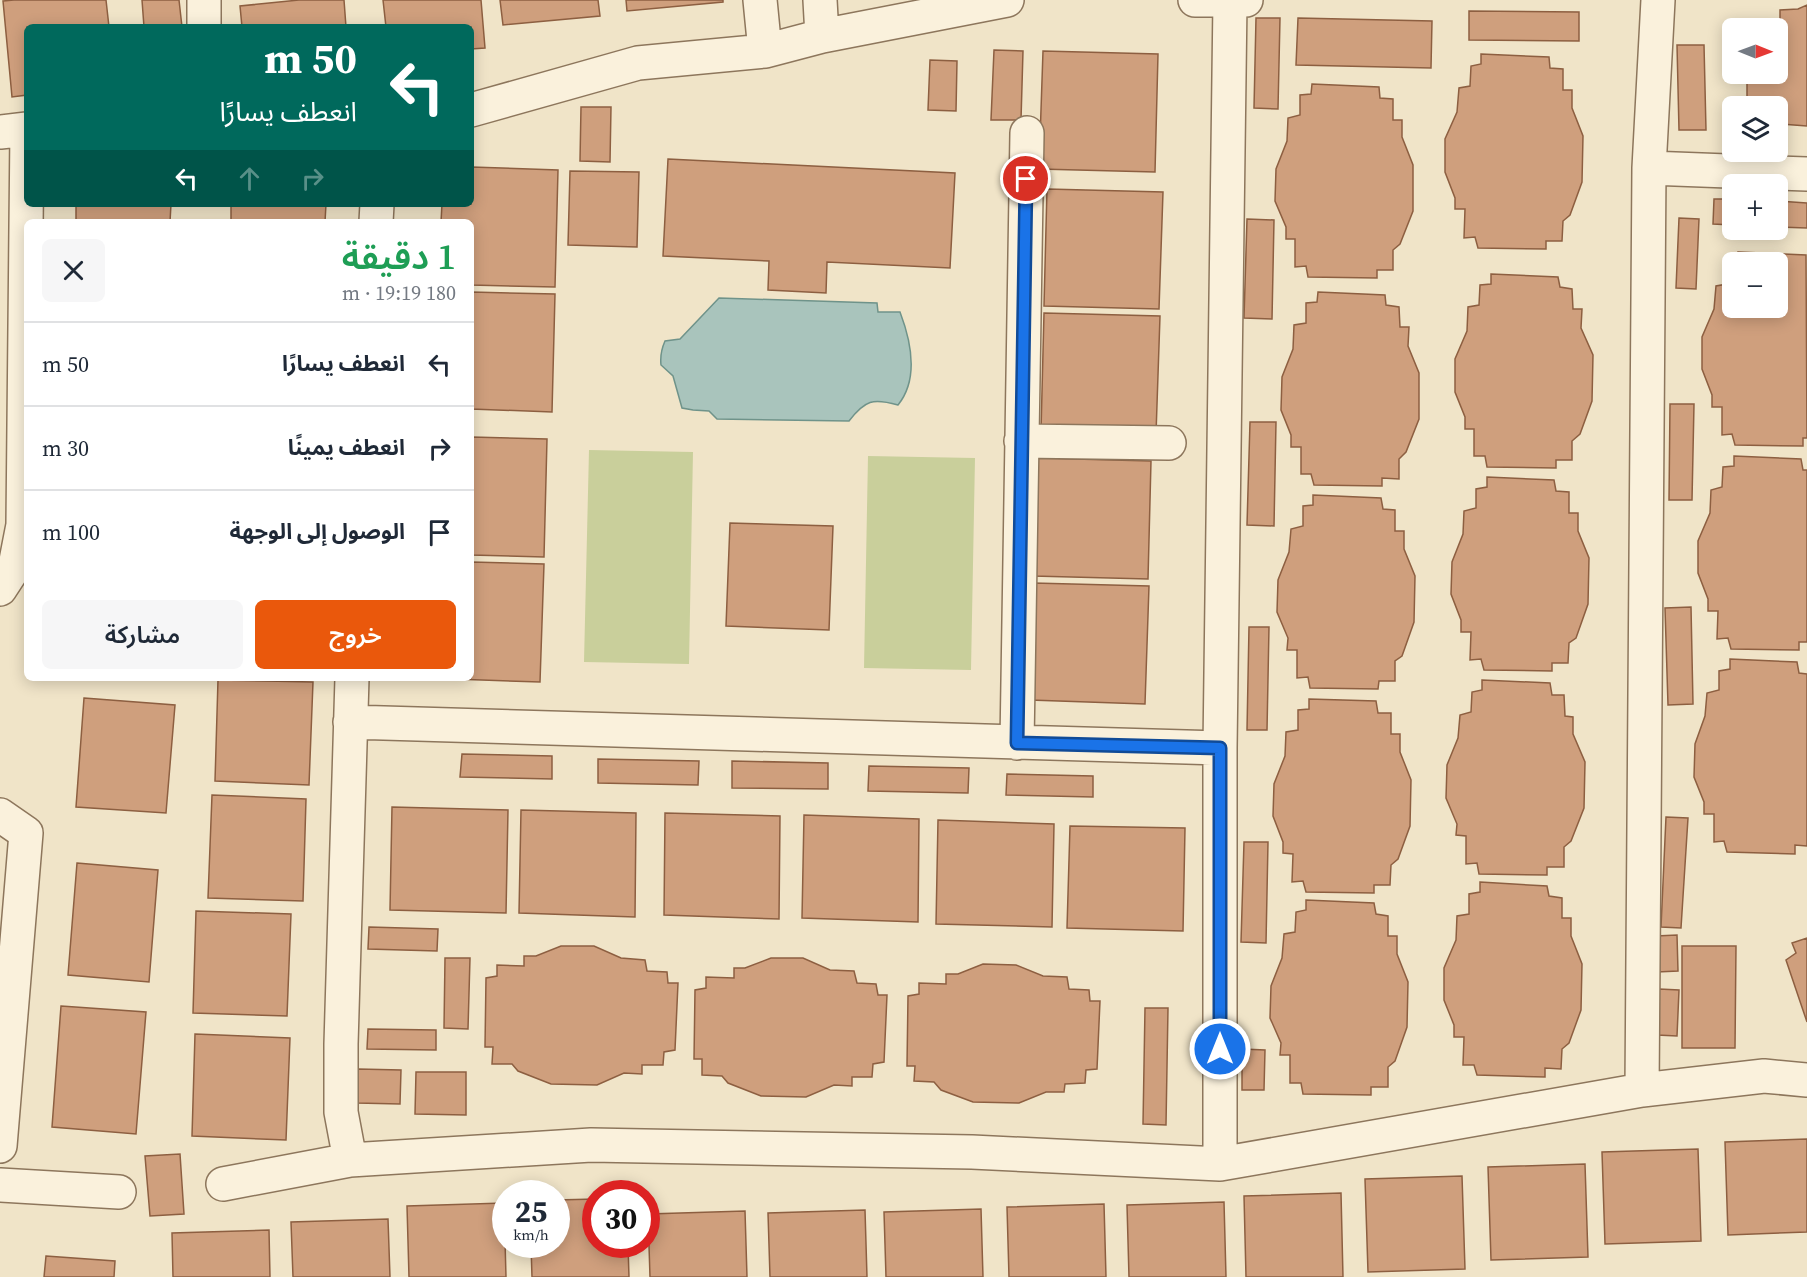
<!DOCTYPE html>
<html lang="ar">
<head>
<meta charset="utf-8">
<style>
  body { margin:0; font-family:"Source Serif 4","Noto Sans Arabic",serif; background:#f6f6f7; color:#1f2937; direction:rtl; height:100vh; display:flex; flex-direction:column; font-size:22px; white-space:nowrap }
  * { box-sizing:border-box; margin:0 }
  p { font-size:20px; color:#747a83 }
  .icon { flex:none; width:33px; height:33px; fill:none; stroke:currentColor; stroke-width:2; stroke-linecap:round; stroke-linejoin:round }
  .map { position:relative; flex:1; overflow:hidden; direction:ltr }
  .details { position:absolute; left:24px; top:219px; width:450px; height:462px; display:flex; flex-direction:column; background:#fff; border-radius:9px; box-shadow:0 3px 15px #0003; direction:rtl }
  .details>* { flex:none }
  .guide { position:absolute; left:24px; top:24px; width:450px; height:183px; border-radius:9px; box-shadow:0 3px 15px #0003; direction:rtl; background:#00695c; color:#fff; overflow:hidden }
  .needle { width:39px; rotate:91deg }
  .controls { position:absolute; left:1722px; top:18px; display:grid; gap:12px }
  .controls a { display:grid; place-items:center; width:66px; height:66px; border-radius:9px; background:#fff; box-shadow:0 3px 15px #0003; font-size:30px }
  .speed { position:absolute; left:492px; top:1180px; display:flex; gap:12px; font-size:30px; font-weight:700; text-align:center }
  .speed>* { display:grid; place-content:center; width:78px; height:78px; border-radius:50%; background:#fff; box-shadow:0 3px 15px #0003; line-height:1 }
  .speed small { font-size:15px; font-weight:400 }
  .speed .limit { border:9px solid #d22; background:#fff; color:#111 }
  .pin { position:absolute; display:grid; place-items:center; width:51px; height:51px; color:#fff; margin:-26px; border:3px solid #fff; border-radius:50%; box-shadow:0 2px 6px #0007 }
  .me { position:absolute; width:66px; margin:-33px; rotate:0deg; stroke-linejoin:round; filter:drop-shadow(0 0 4px #0008) }
  .turn { display:flex; align-items:center; gap:21px; height:126px; padding:0 18px; font-size:27px }
  .turn .icon { width:78px; height:78px; stroke-width:2.5 }
  .turn b { display:block; font-size:42px; line-height:51px }
  .lanes { display:flex; align-items:center; height:57px; padding:0 18px; background:#0003; justify-content:center; gap:30px; direction:ltr }
  .lanes .off { opacity:.35 }
  .round { display:grid; place-items:center; flex:none; width:63px; height:63px; border-radius:9px; background:#f6f6f7 }
  .headline { display:flex; align-items:center; justify-content:space-between; height:102px; padding:0 18px }
  h1 { font-size:36px; font-weight:600; line-height:45px; color:#1e9e55 }
  .primary-button { display:flex; gap:12px; margin-top:auto; padding:12px 18px }
  .primary-button a { flex:1; height:69px; border-radius:9px; background:#ea580c; color:#fff; font-size:24px; font-weight:600; line-height:69px; text-align:center }
  .primary-button a+a { background:#f6f6f7; color:#1f2937 }
  ul { padding:0; list-style:none }
  li { display:flex; align-items:center; gap:18px; height:84px; padding:0 18px; border-top:2px solid #e0e1e3 }
  li div { flex:1 }
  li b { display:block; font-size:22px }
  li em { font-style:normal }
  .map>svg:first-child { display:block }
  .green { fill:#c9cf9b }
  .water { fill:#a9c4bc; stroke:#6f938a; stroke-width:1.5 }
  .building { fill:#cf9f7d; stroke:#8d5f41; stroke-width:1.5 }
  .lines { fill:none; stroke-linecap:round; stroke-linejoin:round }
  .minor-casing { stroke:#8d765c; stroke-width:36 }
  .minor { stroke:#faf1dc; stroke-width:33 }
  .route-casing { stroke:#114b97; stroke-width:15 }
  .route { stroke:#1a73e8; stroke-width:10 }
</style>
</head>
<body>
<div class="map">
<svg width="1807" height="1277" viewBox="0 0 1807 1277">
  <rect width="100%" height="100%" fill="#f0e4c8"/>
  <path class="green" d="M 589,450 L 693,452 L 689,664 L 584,662 Z
    M 868,456 L 975,458 L 971,670 L 864,668 Z"/>
  <path class="water" d="M 719,298 L 877,303 L 878,312 L 900,312 C 911,341 919,379 898,405 C 873,398 865,400 849,421 L 717,419 L 709,411 L 693,410 L 682,408 L 673,376 L 661,365 C 660,356 661,350 665,341 L 680,339 Z"/>
  <path class="building" d="M 14,0 L 106,0 L 109,27 L 27,27 L 27,95 L 12,97 L 3,1 Z
    M 142,0 L 179,0 L 182,27 L 144,27 Z
    M 299,0 L 344,0 L 346,27 L 242,27 L 240,6 Z
    M 383,0 L 481,0 L 485,48 L 471,49 L 471,27 L 386,27 Z
    M 500,0 L 598,0 L 600,16 L 503,25 Z
    M 626,0 L 723,0 L 723,2 L 627,11 Z
    M 1807,5 L 1807,126 L 1781,124 L 1778,106 L 1758,106 L 1757,102 L 1747,102 L 1747,74 L 1778,74 L 1778,28 L 1759,28 L 1760,20 L 1780,19 L 1780,10 L 1798,9 Z
    M 1469,11 L 1579,12 L 1579,41 L 1469,40 Z
    M 1256,18 L 1280,18 L 1278,109 L 1254,108 Z
    M 1298,18 L 1432,21 L 1431,68 L 1296,65 Z
    M 1677,45 L 1704,45 L 1706,130 L 1679,130 Z
    M 994,50 L 1023,51 L 1021,120 L 991,120 Z
    M 1043,51 L 1158,54 L 1155,172 L 1039,169 Z
    M 1481,54 L 1549,57 L 1550,68 L 1563,69 L 1563,90 L 1572,90 L 1572,108 L 1583,136 L 1582,182 L 1570,215 L 1563,221 L 1562,241 L 1546,241 L 1546,249 L 1478,248 L 1475,237 L 1464,238 L 1465,209 L 1455,209 L 1455,198 L 1445,172 L 1445,139 L 1457,112 L 1459,88 L 1470,86 L 1471,66 L 1481,64 Z
    M 930,60 L 957,61 L 956,111 L 928,110 Z
    M 1312,84 L 1379,87 L 1380,98 L 1393,99 L 1393,120 L 1402,120 L 1402,137 L 1413,165 L 1413,211 L 1400,244 L 1393,250 L 1393,270 L 1377,270 L 1377,278 L 1308,277 L 1306,266 L 1295,267 L 1295,239 L 1286,239 L 1286,227 L 1275,201 L 1276,169 L 1287,141 L 1288,118 L 1300,115 L 1300,95 L 1311,94 Z
    M 581,107 L 611,107 L 610,162 L 580,161 Z
    M 668,159 L 955,173 L 950,268 L 827,262 L 826,293 L 768,290 L 769,261 L 663,256 Z
    M 471,167 L 558,170 L 555,287 L 471,285 L 471,222 L 441,222 L 442,204 L 471,204 Z
    M 570,171 L 639,172 L 637,247 L 568,245 Z
    M 1047,189 L 1163,192 L 1159,309 L 1044,306 Z
    M 1714,199 L 1732,199 L 1732,225 L 1713,224 Z
    M 1778,201 L 1807,203 L 1807,228 L 1778,227 Z
    M 76,204 L 171,204 L 170,222 L 76,222 Z
    M 231,204 L 326,204 L 325,222 L 231,222 Z
    M 1679,218 L 1699,219 L 1696,289 L 1676,288 Z
    M 1247,219 L 1274,220 L 1272,319 L 1244,318 Z
    M 1738,252 L 1806,255 L 1807,438 L 1803,438 L 1803,446 L 1735,445 L 1732,434 L 1722,435 L 1722,407 L 1712,407 L 1712,395 L 1702,369 L 1702,337 L 1714,309 L 1716,286 L 1727,284 L 1728,264 L 1732,263 L 1732,308 L 1778,308 L 1778,262 L 1734,262 L 1738,262 Z
    M 1491,274 L 1558,277 L 1560,287 L 1572,289 L 1573,309 L 1582,309 L 1581,328 L 1593,355 L 1592,401 L 1580,434 L 1572,441 L 1572,460 L 1556,460 L 1556,468 L 1487,467 L 1485,456 L 1474,456 L 1474,429 L 1465,429 L 1465,417 L 1455,392 L 1455,359 L 1467,331 L 1468,307 L 1479,305 L 1480,285 L 1491,284 Z
    M 471,292 L 555,294 L 552,412 L 471,409 Z
    M 1318,292 L 1385,295 L 1386,305 L 1399,307 L 1400,327 L 1409,327 L 1408,346 L 1419,373 L 1419,419 L 1406,452 L 1399,459 L 1399,479 L 1382,478 L 1382,486 L 1314,485 L 1311,474 L 1301,474 L 1301,447 L 1291,447 L 1291,435 L 1281,410 L 1282,377 L 1293,349 L 1294,325 L 1306,323 L 1306,303 L 1317,302 Z
    M 1044,313 L 1160,316 L 1156,434 L 1041,431 Z
    M 1670,404 L 1694,404 L 1692,500 L 1669,500 Z
    M 1250,422 L 1276,422 L 1274,526 L 1247,525 Z
    M 471,437 L 547,439 L 544,557 L 471,555 Z
    M 1734,456 L 1801,459 L 1803,470 L 1807,470 L 1807,642 L 1799,642 L 1799,650 L 1731,649 L 1728,638 L 1717,639 L 1718,611 L 1708,611 L 1708,599 L 1698,573 L 1698,541 L 1710,513 L 1711,490 L 1722,487 L 1723,467 L 1734,466 Z
    M 1036,458 L 1151,461 L 1148,579 L 1033,576 Z
    M 1487,477 L 1554,480 L 1556,491 L 1569,492 L 1569,513 L 1578,513 L 1578,531 L 1589,558 L 1588,604 L 1576,638 L 1569,643 L 1568,663 L 1552,663 L 1552,671 L 1484,670 L 1481,659 L 1470,660 L 1471,632 L 1461,632 L 1461,620 L 1451,594 L 1452,562 L 1463,534 L 1464,511 L 1476,508 L 1476,489 L 1487,487 Z
    M 1313,495 L 1381,498 L 1383,509 L 1395,510 L 1395,531 L 1404,531 L 1404,549 L 1415,576 L 1414,622 L 1402,656 L 1395,661 L 1395,681 L 1379,681 L 1378,689 L 1310,688 L 1308,677 L 1297,678 L 1297,650 L 1287,650 L 1288,638 L 1277,612 L 1278,580 L 1289,552 L 1291,529 L 1303,526 L 1303,506 L 1313,505 Z
    M 730,523 L 833,526 L 829,630 L 726,626 Z
    M 471,562 L 544,564 L 540,682 L 425,678 L 471,678 Z
    M 1033,583 L 1149,586 L 1145,704 L 1030,700 Z
    M 1691,607 L 1693,704 L 1668,705 L 1665,608 Z
    M 1249,627 L 1269,627 L 1267,730 L 1247,730 Z
    M 1730,659 L 1797,662 L 1799,673 L 1807,674 L 1807,846 L 1795,845 L 1795,854 L 1727,852 L 1724,841 L 1714,842 L 1714,814 L 1704,814 L 1704,802 L 1694,777 L 1695,744 L 1705,716 L 1707,693 L 1719,690 L 1719,671 L 1730,669 Z
    M 218,680 L 313,682 L 309,785 L 215,781 Z
    M 1482,680 L 1550,683 L 1552,695 L 1564,695 L 1565,716 L 1573,717 L 1573,734 L 1585,762 L 1584,808 L 1571,841 L 1564,847 L 1564,867 L 1547,867 L 1547,875 L 1479,874 L 1477,863 L 1466,864 L 1466,836 L 1456,835 L 1457,824 L 1446,798 L 1447,765 L 1458,738 L 1460,715 L 1471,712 L 1472,692 L 1482,690 Z
    M 84,698 L 175,705 L 166,813 L 76,807 Z
    M 1309,699 L 1376,701 L 1378,713 L 1391,713 L 1391,734 L 1400,734 L 1400,752 L 1411,780 L 1410,826 L 1398,859 L 1391,865 L 1390,885 L 1374,885 L 1374,893 L 1306,892 L 1303,881 L 1292,882 L 1293,854 L 1283,853 L 1283,842 L 1273,816 L 1274,784 L 1285,756 L 1286,732 L 1298,730 L 1298,710 L 1309,709 Z
    M 462,754 L 552,756 L 552,779 L 460,777 Z
    M 598,759 L 699,761 L 698,785 L 598,783 Z
    M 732,761 L 828,763 L 828,789 L 732,788 Z
    M 869,766 L 969,768 L 968,793 L 868,791 Z
    M 1007,774 L 1093,776 L 1093,797 L 1006,795 Z
    M 212,795 L 306,799 L 303,901 L 208,898 Z
    M 392,807 L 508,810 L 506,913 L 390,910 Z
    M 521,810 L 636,813 L 635,917 L 519,913 Z
    M 665,813 L 780,816 L 779,919 L 664,915 Z
    M 804,815 L 919,819 L 918,922 L 802,918 Z
    M 1666,817 L 1688,818 L 1681,928 L 1661,927 Z
    M 938,820 L 1054,824 L 1052,927 L 936,924 Z
    M 1070,826 L 1185,828 L 1183,931 L 1067,928 Z
    M 1244,842 L 1268,842 L 1266,943 L 1241,942 Z
    M 77,863 L 158,870 L 149,982 L 68,975 Z
    M 1480,882 L 1547,886 L 1549,896 L 1562,898 L 1562,918 L 1571,918 L 1571,936 L 1582,964 L 1581,1010 L 1569,1043 L 1562,1049 L 1561,1069 L 1545,1068 L 1545,1077 L 1477,1075 L 1474,1065 L 1463,1065 L 1464,1037 L 1454,1037 L 1454,1025 L 1444,1000 L 1444,968 L 1456,940 L 1457,916 L 1469,914 L 1469,894 L 1480,892 Z
    M 1306,900 L 1374,903 L 1376,914 L 1388,916 L 1388,936 L 1397,936 L 1397,954 L 1408,982 L 1407,1027 L 1395,1061 L 1388,1067 L 1388,1087 L 1371,1087 L 1371,1095 L 1303,1094 L 1301,1083 L 1290,1083 L 1290,1055 L 1280,1055 L 1281,1043 L 1270,1018 L 1271,986 L 1282,958 L 1284,934 L 1295,932 L 1296,912 L 1306,910 Z
    M 196,911 L 291,914 L 287,1016 L 193,1013 Z
    M 369,927 L 438,929 L 437,951 L 368,949 Z
    M 1677,935 L 1678,971 L 1657,972 L 1656,936 Z
    M 1807,938 L 1807,1022 L 1786,960 L 1796,953 L 1792,943 Z
    M 561,946 L 594,946 L 621,958 L 645,960 L 647,971 L 667,972 L 668,983 L 678,983 L 675,1050 L 664,1052 L 663,1065 L 642,1065 L 642,1074 L 624,1073 L 597,1085 L 551,1084 L 518,1071 L 512,1064 L 492,1064 L 493,1047 L 485,1047 L 486,978 L 497,976 L 497,965 L 524,966 L 524,956 L 536,956 Z
    M 1682,946 L 1736,946 L 1735,1048 L 1682,1048 Z
    M 445,958 L 470,958 L 468,1029 L 444,1028 Z
    M 771,958 L 803,958 L 830,970 L 854,971 L 857,983 L 876,984 L 878,995 L 887,995 L 884,1062 L 873,1064 L 872,1077 L 852,1077 L 852,1086 L 834,1085 L 806,1097 L 761,1096 L 728,1083 L 722,1076 L 702,1075 L 702,1059 L 694,1059 L 695,990 L 706,988 L 706,977 L 734,978 L 734,968 L 745,968 Z
    M 983,964 L 1016,965 L 1043,976 L 1067,977 L 1069,989 L 1089,990 L 1090,1001 L 1100,1001 L 1097,1069 L 1086,1070 L 1085,1083 L 1065,1084 L 1064,1092 L 1046,1092 L 1019,1103 L 973,1102 L 941,1090 L 934,1082 L 914,1081 L 915,1066 L 907,1066 L 908,996 L 919,994 L 919,983 L 946,984 L 946,974 L 958,974 Z
    M 1659,989 L 1679,990 L 1677,1036 L 1657,1035 Z
    M 61,1006 L 146,1012 L 136,1134 L 52,1127 Z
    M 1145,1008 L 1168,1008 L 1166,1125 L 1143,1124 Z
    M 368,1029 L 436,1030 L 436,1050 L 367,1049 Z
    M 195,1034 L 290,1038 L 286,1140 L 192,1136 Z
    M 1242,1049 L 1265,1050 L 1264,1090 L 1242,1090 Z
    M 358,1069 L 401,1070 L 400,1104 L 357,1103 Z
    M 416,1072 L 466,1072 L 466,1115 L 415,1114 Z
    M 1807,1139 L 1807,1232 L 1728,1235 L 1725,1142 Z
    M 1698,1149 L 1701,1241 L 1605,1244 L 1602,1152 Z
    M 180,1154 L 184,1214 L 150,1216 L 145,1156 Z
    M 1585,1164 L 1588,1257 L 1491,1260 L 1488,1167 Z
    M 1462,1176 L 1465,1269 L 1368,1272 L 1365,1179 Z
    M 1341,1193 L 1343,1277 L 1246,1277 L 1244,1196 Z
    M 596,1199 L 596,1245 L 628,1245 L 629,1277 L 532,1277 L 531,1245 L 556,1245 L 556,1200 Z
    M 1224,1202 L 1226,1277 L 1129,1277 L 1127,1205 Z
    M 504,1203 L 506,1277 L 409,1277 L 407,1206 Z
    M 1104,1204 L 1106,1277 L 1009,1277 L 1007,1207 Z
    M 981,1209 L 983,1277 L 886,1277 L 884,1212 Z
    M 865,1210 L 867,1277 L 770,1277 L 768,1213 Z
    M 745,1211 L 747,1277 L 650,1277 L 648,1214 Z
    M 388,1219 L 390,1277 L 293,1277 L 291,1222 Z
    M 269,1230 L 270,1277 L 173,1277 L 172,1233 Z
    M 46,1256 L 115,1261 L 114,1277 L 44,1277 Z"/>
  <g class="lines">
    <defs>
      <path id="minor" d="M 204,0 L 204,27
        M 760,0 L 765,51
        M 820,0 L 822,36
        M 1195,0 L 1246,0
        M 471,110 L 638,63 L 765,51 L 822,36 L 1007,0
        M 0,132 L 27,129
        M 1649,168 L 1807,174
        M 376,222 L 377,204
        M 1021,441 L 1169,443
        M 0,589 L 15,566 L 23,525 L 27,129
        M 350,722 L 1220,748
        M 1017,743 L 1027,133
        M 0,815 L 26,833 L 0,1146
        M 1642,1090 L 1649,168 L 1658,0
        M 350,1160 L 341,1112 L 341,1044 L 352,678
        M 1220,1164 L 1220,748 L 1230,1
        M 223,1184 L 350,1160 L 591,1145 L 972,1152 L 1220,1164 L 1642,1090 L 1764,1076 L 1807,1080
        M 0,1185 L 119,1192"/>
    </defs>
    <use href="#minor" class="minor-casing"/>
    <use href="#minor" class="minor"/>
  </g>
  <g class="lines">
    <defs>
      <path id="route" d="M 1026,179 L 1017,743 L 1220,748 L 1220,1049"/>
    </defs>
    <use href="#route" class="route-casing"/>
    <use href="#route" class="route"/>
  </g>
</svg>
<div class="controls">
<a><svg class="needle" viewBox="-14 -14 28 28"><path d="M0-13l5 13h-10z" fill="#e53935"/><path d="M0 13l5-13h-10z" fill="#747a83"/></svg></a>
<a><svg class="icon" aria-label="layers" viewBox="0 0 24 24"><path d="M12 4l9 5-9 5-9-5zM3 14l9 5 9-5"/></svg></a>
<a>+</a>
<a>−</a>
</div>
<div class="speed"><div>25<small>km/h</small></div><div class="limit">30</div></div>
<div class="pin" style="left:1026px;top:179px;background:#d93025"><svg class="icon" aria-label="arrive" viewBox="0 0 24 24"><path d="M6 21V4h12l-3 4 3 4H6"/></svg></div>
<svg class="me" style="left:1220px;top:1049px" viewBox="-20 -20 40 40"><circle r="17" fill="#1a73e8" stroke="#fff" stroke-width="3"/><path d="M0-11L8 9 0 5-8 9z" fill="#fff"/></svg>
<div class="guide">
<div class="turn"><svg class="icon" aria-label="left" viewBox="0 0 24 24"><path d="M17 20v-9H6M10 6l-5 5 5 5"/></svg><div><b>50 m</b>انعطف يسارًا</div></div>
<div class="lanes"><svg class="icon" aria-label="left" viewBox="0 0 24 24"><path d="M17 20v-9H6M10 6l-5 5 5 5"/></svg><svg class="icon off" aria-label="ahead" viewBox="0 0 24 24"><path d="M12 20V5M6 11l6-6 6 6"/></svg><svg class="icon off" aria-label="right" viewBox="0 0 24 24"><path d="M7 20v-9h11M14 6l5 5-5 5"/></svg></div>
</div>
<section class="details">
<div class="headline"><div><h1>1 دقيقة</h1><p>180 m · 19:19</p></div><a class="round"><svg class="icon" aria-label="close" viewBox="0 0 24 24"><path d="M6 6l12 12M18 6L6 18"/></svg></a></div>
<ul>
<li><svg class="icon" aria-label="left" viewBox="0 0 24 24"><path d="M17 20v-9H6M10 6l-5 5 5 5"/></svg><div><b>انعطف يسارًا</b></div><em>50 m</em></li>
<li><svg class="icon" aria-label="right" viewBox="0 0 24 24"><path d="M7 20v-9h11M14 6l5 5-5 5"/></svg><div><b>انعطف يمينًا</b></div><em>30 m</em></li>
<li><svg class="icon" aria-label="arrive" viewBox="0 0 24 24"><path d="M6 21V4h12l-3 4 3 4H6"/></svg><div><b>الوصول إلى الوجهة</b></div><em>100 m</em></li>
</ul>
<div class="primary-button"><a>خروج</a><a>مشاركة</a></div>
</section>
</div>
</body>
</html>
